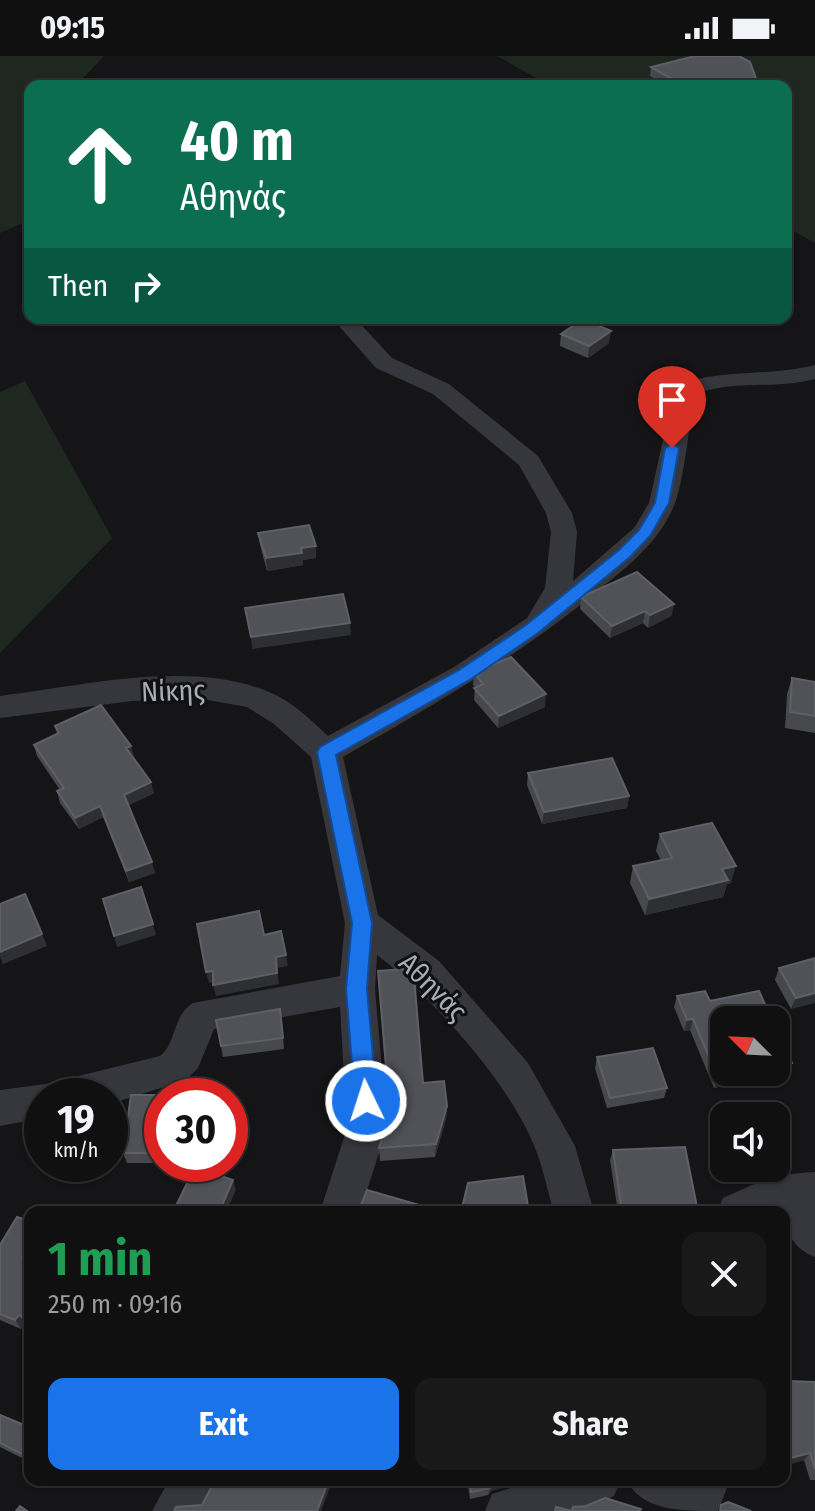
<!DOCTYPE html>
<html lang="en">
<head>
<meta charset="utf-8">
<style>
  body { margin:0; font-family:"Fira Sans Condensed",sans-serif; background:#19191a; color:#f1f3f6; height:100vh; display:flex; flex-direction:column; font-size:30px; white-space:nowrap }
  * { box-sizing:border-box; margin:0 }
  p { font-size:26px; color:#9c9d9f }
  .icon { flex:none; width:44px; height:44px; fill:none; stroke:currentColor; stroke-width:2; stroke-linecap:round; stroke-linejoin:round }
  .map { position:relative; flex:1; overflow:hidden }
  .drawer { position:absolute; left:24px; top:1150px; width:766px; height:280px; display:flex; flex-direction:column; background:#101011; border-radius:16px; box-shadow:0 2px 6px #0004,0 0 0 2px #303031 }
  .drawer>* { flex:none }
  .banner { position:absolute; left:24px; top:24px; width:768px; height:244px; border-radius:16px; box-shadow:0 2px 6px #0004,0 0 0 2px #303031; background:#0b6e4f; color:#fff; overflow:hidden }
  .needle { width:52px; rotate:294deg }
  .fabs { position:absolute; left:710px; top:950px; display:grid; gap:16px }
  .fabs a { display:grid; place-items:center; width:80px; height:80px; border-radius:16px; background:#101011; box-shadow:0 2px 6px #0004,0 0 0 2px #303031; font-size:40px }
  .speed { position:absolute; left:24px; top:1022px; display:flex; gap:16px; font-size:40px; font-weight:700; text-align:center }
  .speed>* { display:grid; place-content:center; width:104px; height:104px; border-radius:50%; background:#101011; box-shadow:0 2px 6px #0004,0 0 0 2px #303031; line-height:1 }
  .speed small { font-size:20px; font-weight:400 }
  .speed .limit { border:12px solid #d22; background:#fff; color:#111 }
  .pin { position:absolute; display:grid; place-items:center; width:68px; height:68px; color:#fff; margin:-82px -34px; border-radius:50% 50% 50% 0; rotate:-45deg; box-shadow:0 0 8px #0007 }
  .pin .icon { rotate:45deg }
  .me { position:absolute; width:88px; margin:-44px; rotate:356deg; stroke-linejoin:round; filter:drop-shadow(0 0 6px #0008) }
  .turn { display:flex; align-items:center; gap:28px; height:168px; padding:0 24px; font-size:36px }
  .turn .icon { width:104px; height:104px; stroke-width:2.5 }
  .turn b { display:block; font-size:56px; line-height:68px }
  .then { display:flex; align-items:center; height:76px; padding:0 24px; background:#0003; gap:16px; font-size:30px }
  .round { display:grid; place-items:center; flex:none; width:84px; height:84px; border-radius:16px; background:#19191a }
  .headline { display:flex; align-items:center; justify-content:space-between; height:136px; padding:0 24px }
  h1 { font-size:48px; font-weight:700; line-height:60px; color:#1e9e55 }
  .cta { display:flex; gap:16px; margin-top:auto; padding:16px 24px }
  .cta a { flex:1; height:92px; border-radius:16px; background:#1a73e8; color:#fff; font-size:32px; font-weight:700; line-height:92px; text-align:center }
  .cta a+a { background:#19191a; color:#f1f3f6 }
  .status { display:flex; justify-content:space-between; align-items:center; height:56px; padding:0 40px; background:#101011; direction:ltr }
  .status svg { height:22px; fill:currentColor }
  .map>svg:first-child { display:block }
  .green { fill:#1f2721 }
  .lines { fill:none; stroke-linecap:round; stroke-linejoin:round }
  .minor { fill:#36373c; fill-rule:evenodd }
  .wall { fill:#46484c }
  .shaded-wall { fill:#2e2f32 }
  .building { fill:#515258; stroke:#5e6066; stroke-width:2 }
  .route { fill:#1a73e8; stroke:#114b97; stroke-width:2 }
  .labels { text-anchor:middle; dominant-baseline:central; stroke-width:6; stroke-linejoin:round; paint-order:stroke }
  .street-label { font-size:28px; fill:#a7acb7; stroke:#101012 }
</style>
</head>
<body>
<div class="status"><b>09:15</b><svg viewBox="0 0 49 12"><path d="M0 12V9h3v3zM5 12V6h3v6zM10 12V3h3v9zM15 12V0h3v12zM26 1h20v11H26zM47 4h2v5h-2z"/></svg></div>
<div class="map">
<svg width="815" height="1455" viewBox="0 0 815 1455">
  <rect width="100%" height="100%" fill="#151517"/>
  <path class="green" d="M 0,0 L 104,0 L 76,30 L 30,30 L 30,164 L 0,177 Z
    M 497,0 L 815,0 L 815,187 L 786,171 L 786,30 L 556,30 L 545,27 Z
    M 25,325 L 112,482 L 0,597 L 0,336 Z"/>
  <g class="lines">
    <path class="minor" d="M 332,262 L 355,262 L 392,302 L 449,328 L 538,400 L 572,457 L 577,476 L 573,525 L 634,472 L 649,447 L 675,330 C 719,312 769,321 815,309 L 815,323 C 776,334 731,323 694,339 C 689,370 685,419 675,447 C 660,487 625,512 594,538 C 513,604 433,649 343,701 L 378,859 L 439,905 L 528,1007 L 575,1090 L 594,1156 L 554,1156 C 548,1137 544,1116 537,1097 C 513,1030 433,942 377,899 L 375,933 L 387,1072 L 360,1156 L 320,1156 L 347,1072 L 340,951 L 214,973 L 198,1012 L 186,1024 L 110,1048 L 110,1040 L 42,1040 L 42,1062 L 0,1070 L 0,1034 L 46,1028 L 160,1000 C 177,987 172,960 193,947 L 340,920 L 345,867 L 311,701 L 274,668 L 247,651 L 202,643 L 132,645 L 0,662 L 0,640 C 82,630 190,603 269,636 C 292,645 311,664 328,680 L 454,611 L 527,562 L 545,532 L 551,476 L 546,457 L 519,409 L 433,338 L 376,312 Z
      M 815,1116 L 815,1201 C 796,1194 784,1177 784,1156 L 717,1156 L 723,1142 C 760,1125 773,1118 815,1116 Z
      M 169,1424 L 219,1424 L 203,1455 L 152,1455 Z
      M 536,1424 L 621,1424 L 614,1440 L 582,1455 L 485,1455 L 492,1438 Z
      M 626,1424 L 730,1424 L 718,1455 C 679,1455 643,1455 626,1424 Z"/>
  </g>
  <path class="wall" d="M 651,11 L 757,25 L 756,30 L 667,30 L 650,20 Z
    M 561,278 L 609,287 L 588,302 L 560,290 Z
    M 258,477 L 316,502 L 303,504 L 303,509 L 267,515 L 260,489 Z
    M 581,541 L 674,548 L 671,560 L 648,572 L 643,567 L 610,582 L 580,553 Z
    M 474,617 L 545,651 L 498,672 L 474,644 L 475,631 L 473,629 Z
    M 792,622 L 815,626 L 815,677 L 785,672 L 787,638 Z
    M 55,670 L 134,701 L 154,737 L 129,749 L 155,817 L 129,826 L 103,761 L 79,773 L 60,747 L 57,735 L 60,734 L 37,700 L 34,689 L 57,678 Z
    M 528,717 L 629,740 L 627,752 L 542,768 L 527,729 Z
    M 660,778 L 731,827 L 727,828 L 723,841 L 645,859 L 630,827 L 633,810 L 661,804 L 656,795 Z
    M 815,902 L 791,953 L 775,924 L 779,912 Z
    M 378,915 L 423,1027 L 447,1050 L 446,1063 L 435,1101 L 380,1105 L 379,1092 L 389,1061 Z
    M 677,940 L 710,945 L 792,1007 L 787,1017 L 714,1032 L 690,974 L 684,975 L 674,951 Z
    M 216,964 L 282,964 L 284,993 L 223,1001 Z
    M 597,1001 L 667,1032 L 664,1042 L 607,1052 L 595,1012 Z
    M 162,1040 L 162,1107 L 127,1107 L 123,1097 Z
    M 613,1094 L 698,1156 L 618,1156 L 610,1104 Z
    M 30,1165 L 30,1270 L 24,1267 L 21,1273 L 0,1264 L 0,1189 Z
    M 787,1325 L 815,1326 L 815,1424 L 810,1424 L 804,1404 L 784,1410 L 784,1328 Z
    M 0,1359 L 24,1369 L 30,1359 L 30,1406 L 0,1391 Z
    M 64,1424 L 80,1424 L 76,1430 Z
    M 467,1424 L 522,1424 L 521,1426 L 491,1435 L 488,1439 L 470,1443 Z"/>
  <path class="shaded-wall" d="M 611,275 L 609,287 L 588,302 L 589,290 Z
    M 316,490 L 316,502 L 303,504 L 303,509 L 267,515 L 266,502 L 301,492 Z
    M 674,548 L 671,560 L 648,572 L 650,559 Z
    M 645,555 L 643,567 L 610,582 L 612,570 Z
    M 350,567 L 351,579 L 252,593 L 251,581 Z
    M 546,638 L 545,651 L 498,672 L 499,660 Z
    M 131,690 L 134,701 L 129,704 L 126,692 Z
    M 151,726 L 154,737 L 127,750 L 124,739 Z
    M 629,740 L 627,752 L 542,768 L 544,756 Z
    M 100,750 L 103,761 L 79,773 L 75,762 Z
    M 152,806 L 155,817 L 129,826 L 126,815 Z
    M 736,810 L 731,827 L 727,828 L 723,841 L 645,859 L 649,843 L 722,813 Z
    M 153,868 L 156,879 L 117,891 L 114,880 Z
    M 42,878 L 47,890 L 3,908 L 0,900 L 0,896 Z
    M 286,899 L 288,910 L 277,912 L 279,928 L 216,940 L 213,929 L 276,901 Z
    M 213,915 L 215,926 L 209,927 L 206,916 Z
    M 815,937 L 815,947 L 791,953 L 796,942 Z
    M 693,963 L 690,974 L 684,975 L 687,964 Z
    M 792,1007 L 787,1017 L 714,1032 L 718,1022 L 745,1016 L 776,1016 L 776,1010 Z
    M 447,1050 L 446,1063 L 435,1101 L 436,1088 Z
    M 233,1124 L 236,1134 L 226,1156 L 219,1156 Z
    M 30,1186 L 30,1205 L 22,1202 Z
    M 19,1259 L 24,1267 L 21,1273 L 15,1264 Z
    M 810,1397 L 804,1404 L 784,1410 L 784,1407 L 787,1403 Z
    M 71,1424 L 80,1424 L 76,1430 Z
    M 329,1424 L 333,1424 L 321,1455 L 317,1455 Z
    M 506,1424 L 522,1424 L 521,1426 L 491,1435 L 488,1439 L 490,1432 L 492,1428 Z"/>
  <path class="building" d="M 695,0 L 739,0 L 750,6 L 757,25 L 681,28 L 651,11 Z
    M 583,263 L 611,275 L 589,290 L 561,278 Z
    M 309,469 L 316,490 L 301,492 L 302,497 L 266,502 L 258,477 Z
    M 637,516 L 674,548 L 650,559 L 645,555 L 612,570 L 581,541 Z
    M 343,538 L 350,567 L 251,581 L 245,552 Z
    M 511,601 L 546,638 L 499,660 L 474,632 L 483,628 L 474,617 Z
    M 792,622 L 815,626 L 815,660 L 790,656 Z
    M 101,649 L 131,690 L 126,692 L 151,726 L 124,739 L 152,806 L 126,815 L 100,750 L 75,762 L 57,735 L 64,732 L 34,689 L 59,677 L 55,670 Z
    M 612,702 L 629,740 L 544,756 L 528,717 Z
    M 712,767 L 736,810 L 722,813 L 728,824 L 649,843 L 633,810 L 672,802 L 660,778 Z
    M 141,831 L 153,868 L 114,880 L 103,843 Z
    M 25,838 L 42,878 L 0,896 L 0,848 Z
    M 259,855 L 264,879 L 281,875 L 286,899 L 276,901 L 277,917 L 213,929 L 213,915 L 206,916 L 197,868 Z
    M 815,902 L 815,937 L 796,942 L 779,912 Z
    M 406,913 L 414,921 L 423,1027 L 444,1025 L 447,1050 L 436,1088 L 379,1092 L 390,1059 L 378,915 Z
    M 705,935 L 710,945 L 759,935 L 772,964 L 724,964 L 724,1016 L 745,1016 L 718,1022 L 693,963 L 687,964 L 677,940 Z
    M 280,953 L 283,982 L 221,990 L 216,964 Z
    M 776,973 L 792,1007 L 776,1010 Z
    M 653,992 L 667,1032 L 610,1042 L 597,1001 Z
    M 131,1039 L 190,1039 L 162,1040 L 162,1097 L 123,1097 Z
    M 685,1091 L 698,1156 L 622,1156 L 613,1094 Z
    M 195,1111 L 233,1124 L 219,1156 L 173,1156 Z
    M 523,1120 L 529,1156 L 461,1156 L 468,1127 Z
    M 367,1134 L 419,1149 L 417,1156 L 341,1156 L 343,1149 L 361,1149 Z
    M 17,1161 L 30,1165 L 30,1186 L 22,1202 L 30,1205 L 30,1265 L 19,1259 L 15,1264 L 0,1258 L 0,1189 Z
    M 787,1325 L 815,1326 L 815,1413 L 810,1397 L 787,1403 L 784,1371 L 784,1334 L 788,1334 Z
    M 0,1359 L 24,1369 L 30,1359 L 30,1402 L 0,1387 Z
    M 215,1424 L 329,1424 L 317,1455 L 174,1455 L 176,1451 L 202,1449 Z
    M 469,1424 L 506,1424 L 492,1428 L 490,1432 L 471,1436 Z
    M 605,1442 L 641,1453 L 640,1455 L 572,1455 L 573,1451 L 586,1450 Z
    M 728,1446 L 751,1455 L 720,1455 L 721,1449 Z
    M 20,1450 L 27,1455 L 16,1455 Z
    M 556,1451 L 572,1455 L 555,1455 Z"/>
  <path class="route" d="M 672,388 L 679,392 L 669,447 L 650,480 L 630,501 L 538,577 L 471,623 L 336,699 L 372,867 L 367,933 L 377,1045 L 373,1052 L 366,1055 L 358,1052 L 355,1045 L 346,933 L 352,867 L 317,696 L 320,691 L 459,614 L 526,569 L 619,494 L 639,474 L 655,447 L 665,392 Z"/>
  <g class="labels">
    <g class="street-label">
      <text transform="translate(173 635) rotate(-2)">Νίκης</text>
      <text transform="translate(433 931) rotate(45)">Αθηνάς</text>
    </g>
  </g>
</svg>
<div class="fabs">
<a><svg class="needle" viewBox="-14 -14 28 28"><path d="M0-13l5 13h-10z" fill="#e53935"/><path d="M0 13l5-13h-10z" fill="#9c9d9f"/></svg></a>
<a><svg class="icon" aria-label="sound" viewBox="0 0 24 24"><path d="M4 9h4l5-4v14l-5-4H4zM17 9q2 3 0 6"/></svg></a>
</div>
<div class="speed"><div>19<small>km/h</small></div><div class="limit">30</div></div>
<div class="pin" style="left:672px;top:392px;background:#d93025"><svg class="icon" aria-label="arrive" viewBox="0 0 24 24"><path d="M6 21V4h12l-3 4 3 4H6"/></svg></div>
<svg class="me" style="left:366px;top:1045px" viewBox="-20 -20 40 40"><circle r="17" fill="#1a73e8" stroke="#fff" stroke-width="3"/><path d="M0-11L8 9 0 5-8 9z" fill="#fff"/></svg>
<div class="banner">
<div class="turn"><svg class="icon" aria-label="ahead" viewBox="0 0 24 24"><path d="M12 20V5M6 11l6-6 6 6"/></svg><div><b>40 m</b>Αθηνάς</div></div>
<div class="then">Then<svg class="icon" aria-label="right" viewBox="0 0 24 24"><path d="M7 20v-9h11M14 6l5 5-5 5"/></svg></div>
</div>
<section class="drawer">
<div class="headline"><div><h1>1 min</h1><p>250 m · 09:16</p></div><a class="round"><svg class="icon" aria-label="close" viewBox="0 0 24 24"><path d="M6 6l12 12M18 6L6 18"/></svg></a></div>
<div class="cta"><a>Exit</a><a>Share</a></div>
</section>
</div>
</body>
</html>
